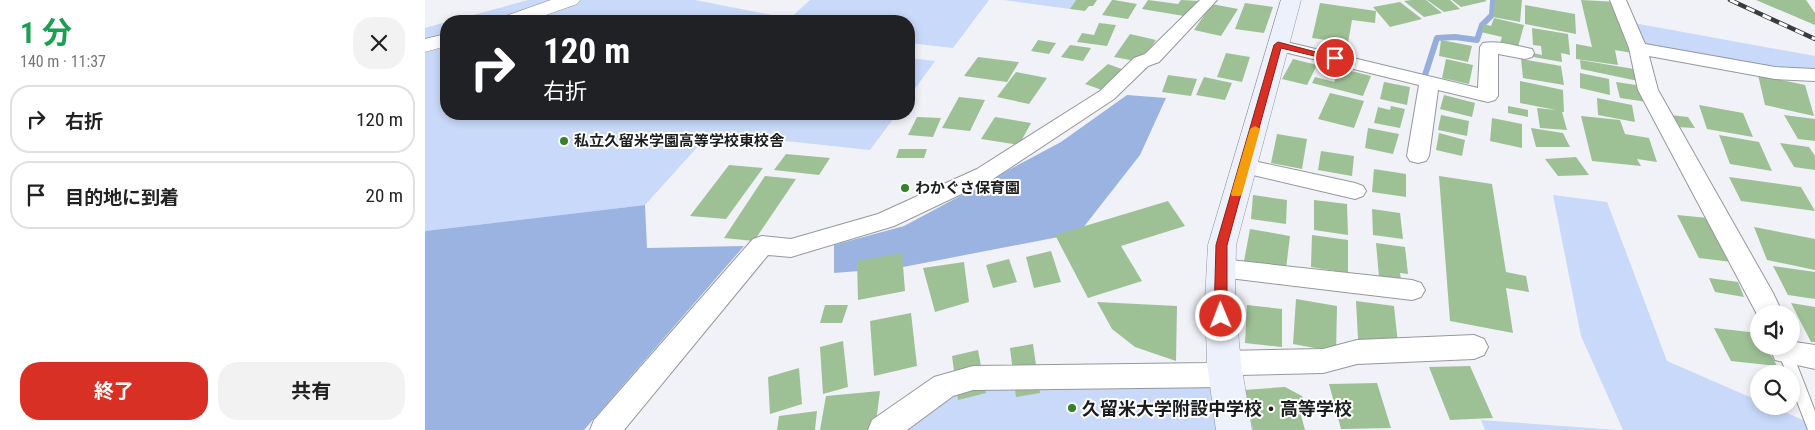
<!DOCTYPE html>
<html lang="ja">
<head>
<meta charset="utf-8">
<style>
  body { margin:0; font-family:"Roboto Condensed","Noto Sans JP",sans-serif; background:#f2f2f2; color:#222; height:100vh; display:flex; flex-direction:column; font-size:19px; white-space:nowrap }
  * { box-sizing:border-box; margin:0 }
  p { font-size:16px; color:#767676 }
  .icon { flex:none; width:28px; height:28px; fill:none; stroke:currentColor; stroke-width:2; stroke-linecap:round; stroke-linejoin:round }
  .map { position:relative; flex:1; overflow:hidden }
  .side { display:flex; flex-direction:column; background:#fff; width:425px }
  .side>* { flex:none }
  .banner { position:absolute; left:15px; top:15px; width:475px; height:105px; border-radius:20px; box-shadow:0 2px 8px #0003; background:#202124; color:#fff; overflow:hidden }
  .buttons { position:absolute; left:1325px; top:305px; display:grid; gap:10px }
  .buttons a { display:grid; place-items:center; width:50px; height:50px; border-radius:50%; background:#fff; box-shadow:0 2px 8px #0003; font-size:25px }
  .pin { position:absolute; display:grid; place-items:center; width:42px; height:42px; color:#fff; margin:-21px; border:2px solid #fff; border-radius:50%; box-shadow:0 1px 5px #0007 }
  .me { position:absolute; width:55px; margin:-28px; rotate:359deg; stroke-linejoin:round; filter:drop-shadow(0 0 4px #0008) }
  .turn { display:flex; align-items:center; gap:18px; height:105px; padding:0 20px; font-size:22px }
  .turn .icon { width:65px; height:65px; stroke-width:2.5 }
  .turn b { display:block; font-size:35px; line-height:42px }
  .round { display:grid; place-items:center; flex:none; width:52px; height:52px; border-radius:20px; background:#f2f2f2 }
  .head { display:flex; align-items:center; justify-content:space-between; height:85px; padding:0 20px }
  h1 { font-size:30px; font-weight:700; line-height:38px; color:#1e9e55 }
  .button { display:flex; gap:10px; margin-top:auto; padding:10px 20px }
  .button a { flex:1; height:58px; border-radius:20px; background:#d93025; color:#fff; font-size:20px; font-weight:700; line-height:58px; text-align:center }
  .button a+a { background:#f2f2f2; color:#222 }
  ul { padding:0; list-style:none }
  li { display:flex; align-items:center; gap:15px; height:68px; margin:0 10px 8px; padding:0 10px; border:2px solid #e0e0e0; border-radius:20px }
  li div { flex:1 }
  li b { display:block; font-size:19px }
  li em { font-style:normal }
  main { display:flex; flex:1; min-height:0 }
  .map>svg:first-child { display:block }
  .green { fill:#c8d9f9 }
  .forest { fill:#9bb3e1 }
  .lines { fill:none; stroke-linecap:round; stroke-linejoin:round }
  .stream { stroke:#97aedc; stroke-width:6 }
  .building { fill:#9dc095 }
  .service-casing { stroke:#95989d; stroke-width:2 }
  .minor-casing { stroke:#95989d; stroke-width:2 }
  .tertiary-casing { stroke:#95989d; stroke-width:1 }
  .secondary-casing { stroke:#95989d; stroke-width:1 }
  .service { fill:#fff; fill-rule:evenodd }
  .minor { fill:#fff; fill-rule:evenodd }
  .tertiary { fill:#fff; fill-rule:evenodd }
  .secondary { fill:#ecf1fc; fill-rule:evenodd }
  .rail-casing { stroke:#3b3c3d; stroke-width:4.5 }
  .rail { stroke:#fff; stroke-width:3; stroke-dasharray:9; stroke-linecap:butt }
  .route { fill:#d93025; stroke:#8d1f18 }
  .slow { fill:#f59e0b }
  .poi-dot { fill:#388128; stroke:#fff; stroke-width:2 }
  .labels { text-anchor:middle; dominant-baseline:central; stroke-width:4; stroke-linejoin:round; paint-order:stroke }
  .poi-label { font-size:15px; font-weight:bold; fill:#1c1d1e; stroke:#fff; text-anchor:start }
  .near-poi-label { font-size:18px; font-weight:bold; fill:#1c1d1e; stroke:#fff; text-anchor:start }
</style>
</head>
<body>
<main>
<section class="side">
<div class="head"><div><h1>1 分</h1><p>140 m · 11:37</p></div><a class="round"><svg class="icon" aria-label="close" viewBox="0 0 24 24"><path d="M6 6l12 12M18 6L6 18"/></svg></a></div>
<ul>
<li><svg class="icon" aria-label="right" viewBox="0 0 24 24"><path d="M7 20v-9h11M14 6l5 5-5 5"/></svg><div><b>右折</b></div><em>120 m</em></li>
<li><svg class="icon" aria-label="arrive" viewBox="0 0 24 24"><path d="M6 21V4h12l-3 4 3 4H6"/></svg><div><b>目的地に到着</b></div><em>20 m</em></li>
</ul>
<div class="button"><a>終了</a><a>共有</a></div>
</section>
<div class="map">
<svg width="1390" height="430" viewBox="0 0 1390 430">
  <rect width="100%" height="100%" fill="#f0f2f8"/>
  <path class="green" d="M 103,0 L 270,0 L 357,17 L 353,21 L 26,21 Z
    M 385,0 L 564,0 L 528,48 L 484,43 L 484,21 L 362,21 Z
    M 579,0 L 651,0 L 645,9 Z
    M 21,22 L 21,114 L 472,114 L 445,150 L 285,133 L 220,205 L 0,231 L 0,28 Z
    M 1203,22 L 1390,56 L 1390,75 L 1213,48 Z
    M 484,58 L 510,61 L 484,97 Z
    M 1128,195 L 1182,202 L 1242,361 L 1334,401 L 1334,406 L 1346,406 L 1389,425 L 1390,430 L 1198,430 L 1156,336 Z
    M 794,381 L 800,430 L 480,430 L 524,393 L 564,385 Z
    M 1056,420 L 1193,430 L 1060,430 Z"/>
  <path class="forest" d="M 702,95 L 741,98 L 715,155 L 654,233 L 473,268 L 409,273 L 409,245 L 479,226 L 636,142 Z
    M 220,205 L 222,248 L 319,246 L 159,430 L 0,430 L 0,231 Z"/>
  <g class="lines">
    <path class="stream" d="M 1000,75 L 1012,38 L 1030,37 L 1052,40 L 1057,25 L 1067,15 L 1068,0"/>
  </g>
  <path class="building" d="M 651,0 L 672,0 L 668,6 L 664,6 L 660,11 L 645,9 Z
    M 687,0 L 689,0 L 712,4 L 703,19 L 677,15 Z
    M 723,0 L 753,4 L 756,0 L 775,1 L 765,17 L 717,9 Z
    M 986,0 L 1001,0 L 1017,13 L 999,17 L 979,1 Z
    M 1002,0 L 1025,0 L 1035,9 L 1019,12 Z
    M 1027,0 L 1060,0 L 1062,1 L 1036,7 Z
    M 1070,0 L 1097,0 L 1095,22 L 1068,17 Z
    M 1156,0 L 1193,2 L 1207,53 L 1190,50 L 1193,65 L 1151,59 L 1151,44 L 1167,47 Z
    M 1331,0 L 1381,0 L 1390,13 L 1390,25 Z
    M 975,2 L 997,19 L 965,27 L 948,7 Z
    M 820,3 L 848,7 L 839,33 L 810,29 Z
    M 895,3 L 951,11 L 950,23 L 927,20 L 923,43 L 887,38 Z
    M 787,4 L 813,9 L 796,36 L 769,30 Z
    M 1100,5 L 1150,14 L 1151,34 L 1100,24 Z
    M 1069,18 L 1099,25 L 1093,47 L 1075,43 L 1077,37 L 1056,32 L 1059,24 L 1066,26 Z
    M 674,23 L 691,25 L 682,46 L 652,42 L 657,33 L 669,35 Z
    M 1107,28 L 1143,34 L 1145,55 L 1136,53 L 1137,62 L 1108,57 L 1108,53 L 1117,55 L 1116,46 L 1108,45 Z
    M 705,34 L 731,40 L 716,62 L 689,57 Z
    M 613,40 L 631,43 L 624,54 L 606,51 Z
    M 1016,40 L 1047,46 L 1043,62 L 1014,56 Z
    M 645,45 L 666,48 L 658,61 L 636,57 Z
    M 801,53 L 825,57 L 817,82 L 792,77 Z
    M 553,57 L 594,62 L 582,82 L 539,76 Z
    M 868,59 L 892,65 L 882,85 L 857,79 Z
    M 1021,59 L 1048,65 L 1044,84 L 1017,78 Z
    M 1096,59 L 1136,66 L 1139,85 L 1098,78 Z
    M 1155,60 L 1209,69 L 1213,81 L 1156,69 Z
    M 683,64 L 702,71 L 680,91 L 660,84 Z
    M 915,68 L 946,76 L 938,96 L 887,83 L 890,77 L 909,82 Z
    M 591,72 L 622,78 L 604,104 L 572,97 Z
    M 1155,73 L 1184,79 L 1185,95 L 1155,88 Z
    M 743,75 L 772,79 L 766,96 L 737,92 Z
    M 1333,75 L 1380,85 L 1389,116 L 1340,105 Z
    M 779,77 L 807,83 L 800,100 L 771,95 Z
    M 1095,81 L 1138,90 L 1139,112 L 1137,112 L 1142,130 L 1115,128 L 1112,108 L 1131,110 L 1095,103 Z
    M 959,82 L 985,87 L 982,105 L 955,99 Z
    M 1191,82 L 1218,86 L 1223,102 L 1195,98 Z
    M 905,93 L 939,101 L 929,128 L 893,119 Z
    M 1019,95 L 1050,103 L 1047,117 L 1015,109 Z
    M 534,97 L 560,100 L 545,131 L 517,128 Z
    M 1172,98 L 1207,105 L 1210,122 L 1173,115 Z
    M 1274,105 L 1318,113 L 1328,137 L 1282,129 Z
    M 966,106 L 980,109 L 975,128 L 949,123 L 953,107 L 965,110 Z
    M 1083,106 L 1103,110 L 1103,117 L 1083,113 Z
    M 1016,115 L 1044,121 L 1042,136 L 1013,130 Z
    M 1245,115 L 1263,117 L 1270,128 L 1251,127 Z
    M 1359,115 L 1390,119 L 1390,141 L 1373,139 Z
    M 1156,116 L 1195,120 L 1200,134 L 1224,138 L 1232,162 L 1212,159 L 1216,166 L 1167,161 Z
    M 492,117 L 516,118 L 508,137 L 483,135 Z
    M 570,117 L 606,123 L 594,145 L 556,139 Z
    M 1067,118 L 1097,124 L 1097,148 L 1065,141 Z
    M 943,128 L 974,134 L 968,154 L 940,148 Z
    M 1106,128 L 1138,133 L 1145,147 L 1111,147 Z
    M 1014,133 L 1040,140 L 1037,156 L 1011,150 Z
    M 852,134 L 882,139 L 877,169 L 846,163 Z
    M 1294,135 L 1334,142 L 1347,171 L 1305,164 Z
    M 1355,143 L 1384,147 L 1390,156 L 1390,170 L 1369,167 Z
    M 474,149 L 502,149 L 499,158 L 471,158 Z
    M 896,151 L 929,156 L 927,176 L 893,170 Z
    M 361,154 L 405,158 L 394,175 L 349,170 Z
    M 1151,157 L 1164,175 L 1133,176 L 1120,159 Z
    M 304,165 L 338,168 L 301,219 L 265,216 Z
    M 949,169 L 981,174 L 981,197 L 947,192 Z
    M 340,176 L 371,179 L 329,241 L 299,238 Z
    M 1014,176 L 1067,184 L 1081,272 L 1101,276 L 1104,292 L 1081,288 L 1088,333 L 1025,321 Z
    M 1304,177 L 1376,187 L 1390,211 L 1316,201 Z
    M 828,195 L 862,200 L 861,224 L 826,219 Z
    M 889,200 L 922,204 L 923,235 L 889,230 Z
    M 743,201 L 760,226 L 696,246 L 717,281 L 663,298 L 630,235 Z
    M 947,209 L 975,213 L 978,239 L 948,235 Z
    M 1252,215 L 1283,218 L 1307,262 L 1274,258 Z
    M 1329,227 L 1390,239 L 1390,270 L 1342,260 Z
    M 825,229 L 865,236 L 861,269 L 819,261 Z
    M 887,235 L 923,240 L 923,273 L 886,267 Z
    M 951,243 L 980,247 L 983,274 L 975,273 L 976,280 L 954,277 Z
    M 626,251 L 636,282 L 609,288 L 601,257 Z
    M 477,253 L 480,291 L 433,300 L 432,261 Z
    M 584,259 L 592,282 L 568,288 L 561,265 Z
    M 539,262 L 544,302 L 510,312 L 498,268 Z
    M 1348,266 L 1390,272 L 1390,299 L 1363,295 Z
    M 1284,278 L 1313,282 L 1319,297 L 1290,292 Z
    M 871,299 L 912,306 L 911,352 L 868,344 Z
    M 931,301 L 969,306 L 973,344 L 933,339 Z
    M 672,302 L 752,306 L 751,361 L 710,347 L 687,329 Z
    M 1366,303 L 1390,307 L 1390,342 L 1386,342 Z
    M 400,305 L 423,305 L 417,323 L 395,323 Z
    M 822,305 L 857,309 L 857,347 L 820,343 Z
    M 486,313 L 492,366 L 449,376 L 445,321 Z
    M 1289,328 L 1333,333 L 1334,346 L 1341,346 L 1352,366 L 1306,361 Z
    M 418,341 L 423,387 L 398,394 L 395,347 Z
    M 608,344 L 615,393 L 591,397 L 585,348 Z
    M 553,350 L 561,393 L 533,400 L 527,356 Z
    M 1045,366 L 1068,418 L 1025,420 L 1004,367 Z
    M 374,368 L 377,404 L 345,414 L 343,377 Z
    M 952,383 L 966,428 L 916,429 L 904,384 Z
    M 860,387 L 877,396 L 881,409 L 875,412 L 880,430 L 828,430 L 819,390 Z
    M 455,391 L 450,430 L 395,430 L 401,396 Z
    M 392,411 L 390,430 L 352,430 L 354,416 Z"/>
  <g class="lines">
    <defs>
      <path id="service" d="M 1360,346 L 1365,348 L 1367,352 L 1390,411 L 1390,430 L 1383,430 L 1366,386 L 1366,374 L 1362,374 L 1353,352 L 1355,348 Z"/>
      <path id="minor" d="M 775,0 L 792,0 L 734,62 L 723,66 L 689,99 L 568,179 L 469,226 L 366,257 L 343,255 L 199,430 L 165,430 L 169,420 L 328,239 L 337,236 L 366,239 L 453,214 L 552,169 L 675,91 L 709,58 L 720,54 Z
        M 1185,0 L 1201,0 L 1220,44 L 1350,67 L 1390,69 L 1390,81 L 1350,79 L 1224,56 L 1233,90 L 1348,293 L 1358,314 L 1334,314 L 1334,318 L 1213,90 L 1204,48 Z
        M 853,40 L 1053,88 L 1055,47 L 1058,43 C 1072,40 1092,46 1107,49 L 1109,53 L 1107,57 L 1100,59 L 1073,54 L 1073,96 L 1070,100 L 1063,102 L 1013,90 L 1004,156 L 1001,161 L 993,163 L 985,161 L 982,156 L 994,85 L 847,49 L 844,45 L 847,41 Z
        M 819,159 L 930,183 L 938,186 L 941,191 L 938,196 L 930,199 L 811,171 L 808,166 L 811,161 Z
        M 796,259 L 987,280 L 996,283 L 1000,290 L 996,297 L 987,300 L 796,277 L 787,275 L 783,268 L 787,261 Z
        M 1049,335 L 1059,339 L 1063,347 L 1059,355 L 1049,359 L 932,364 L 898,373 L 813,375 L 809,384 L 799,387 L 548,390 L 528,396 L 482,430 L 443,430 L 447,420 L 509,377 L 548,366 L 785,363 L 789,355 L 799,351 L 898,349 L 932,340 Z
        M 1366,337 L 1370,342 L 1390,345 L 1390,369 L 1350,360 L 1344,346 L 1366,346 Z"/>
      <path id="tertiary" d="M 126,0 L 155,0 L 152,4 L 104,21 L 75,21 L 78,17 Z
        M 21,34 L 21,46 L 0,52 L 0,39 Z"/>
      <path id="secondary" d="M 856,0 L 876,0 L 811,245 L 810,300 L 816,363 L 827,430 L 791,430 L 782,363 L 780,300 L 783,245 Z"/>
    </defs>
    <use href="#service" class="service-casing"/>
    <use href="#minor" class="minor-casing"/>
    <use href="#tertiary" class="tertiary-casing"/>
    <use href="#secondary" class="secondary-casing"/>
    <use href="#service" class="service"/>
    <use href="#minor" class="minor"/>
    <use href="#tertiary" class="tertiary"/>
    <use href="#secondary" class="secondary"/>
    <defs>
      <path id="rail" d="M 1305,0 L 1390,39"/>
    </defs>
    <use href="#rail" class="rail-casing"/>
    <use href="#rail" class="rail"/>
  </g>
  <path class="route" d="M 853,42 L 914,58 L 910,61 L 856,48 L 802,245 L 802,316 L 800,320 L 791,320 L 789,316 L 791,245 L 849,45 Z"/>
  <path class="slow" d="M 830,126 L 835,129 L 817,194 L 815,196 L 807,196 L 806,194 L 825,129 Z"/>
  <g class="poi-dot">
    <circle cx="139" cy="141" r="5"/>
    <circle cx="480" cy="188" r="5"/>
    <circle cx="647" cy="408" r="5"/>
  </g>
  <g class="labels">
    <g class="poi-label">
      <text x="149" y="141">私立久留米学園高等学校東校舎</text>
      <text x="490" y="188">わかぐさ保育園</text>
    </g>
    <g class="near-poi-label">
      <text x="657" y="408">久留米大学附設中学校・高等学校</text>
    </g>
  </g>
</svg>
<div class="buttons">
<a><svg class="icon" aria-label="sound" viewBox="0 0 24 24"><path d="M4 9h4l5-4v14l-5-4H4zM17 9q2 3 0 6"/></svg></a>
<a><svg class="icon" aria-label="search" viewBox="0 0 24 24"><circle cx="10" cy="10" r="6"/><path d="M15 15l6 6"/></svg></a>
</div>
<div class="pin" style="left:910px;top:58px;background:#d93025"><svg class="icon" aria-label="arrive" viewBox="0 0 24 24"><path d="M6 21V4h12l-3 4 3 4H6"/></svg></div>
<svg class="me" style="left:796px;top:316px" viewBox="-20 -20 40 40"><circle r="17" fill="#d93025" stroke="#fff" stroke-width="3"/><path d="M0-11L8 9 0 5-8 9z" fill="#fff"/></svg>
<div class="banner">
<div class="turn"><svg class="icon" aria-label="right" viewBox="0 0 24 24"><path d="M7 20v-9h11M14 6l5 5-5 5"/></svg><div><b>120 m</b>右折</div></div>
</div>
</div>
</main>
</body>
</html>
